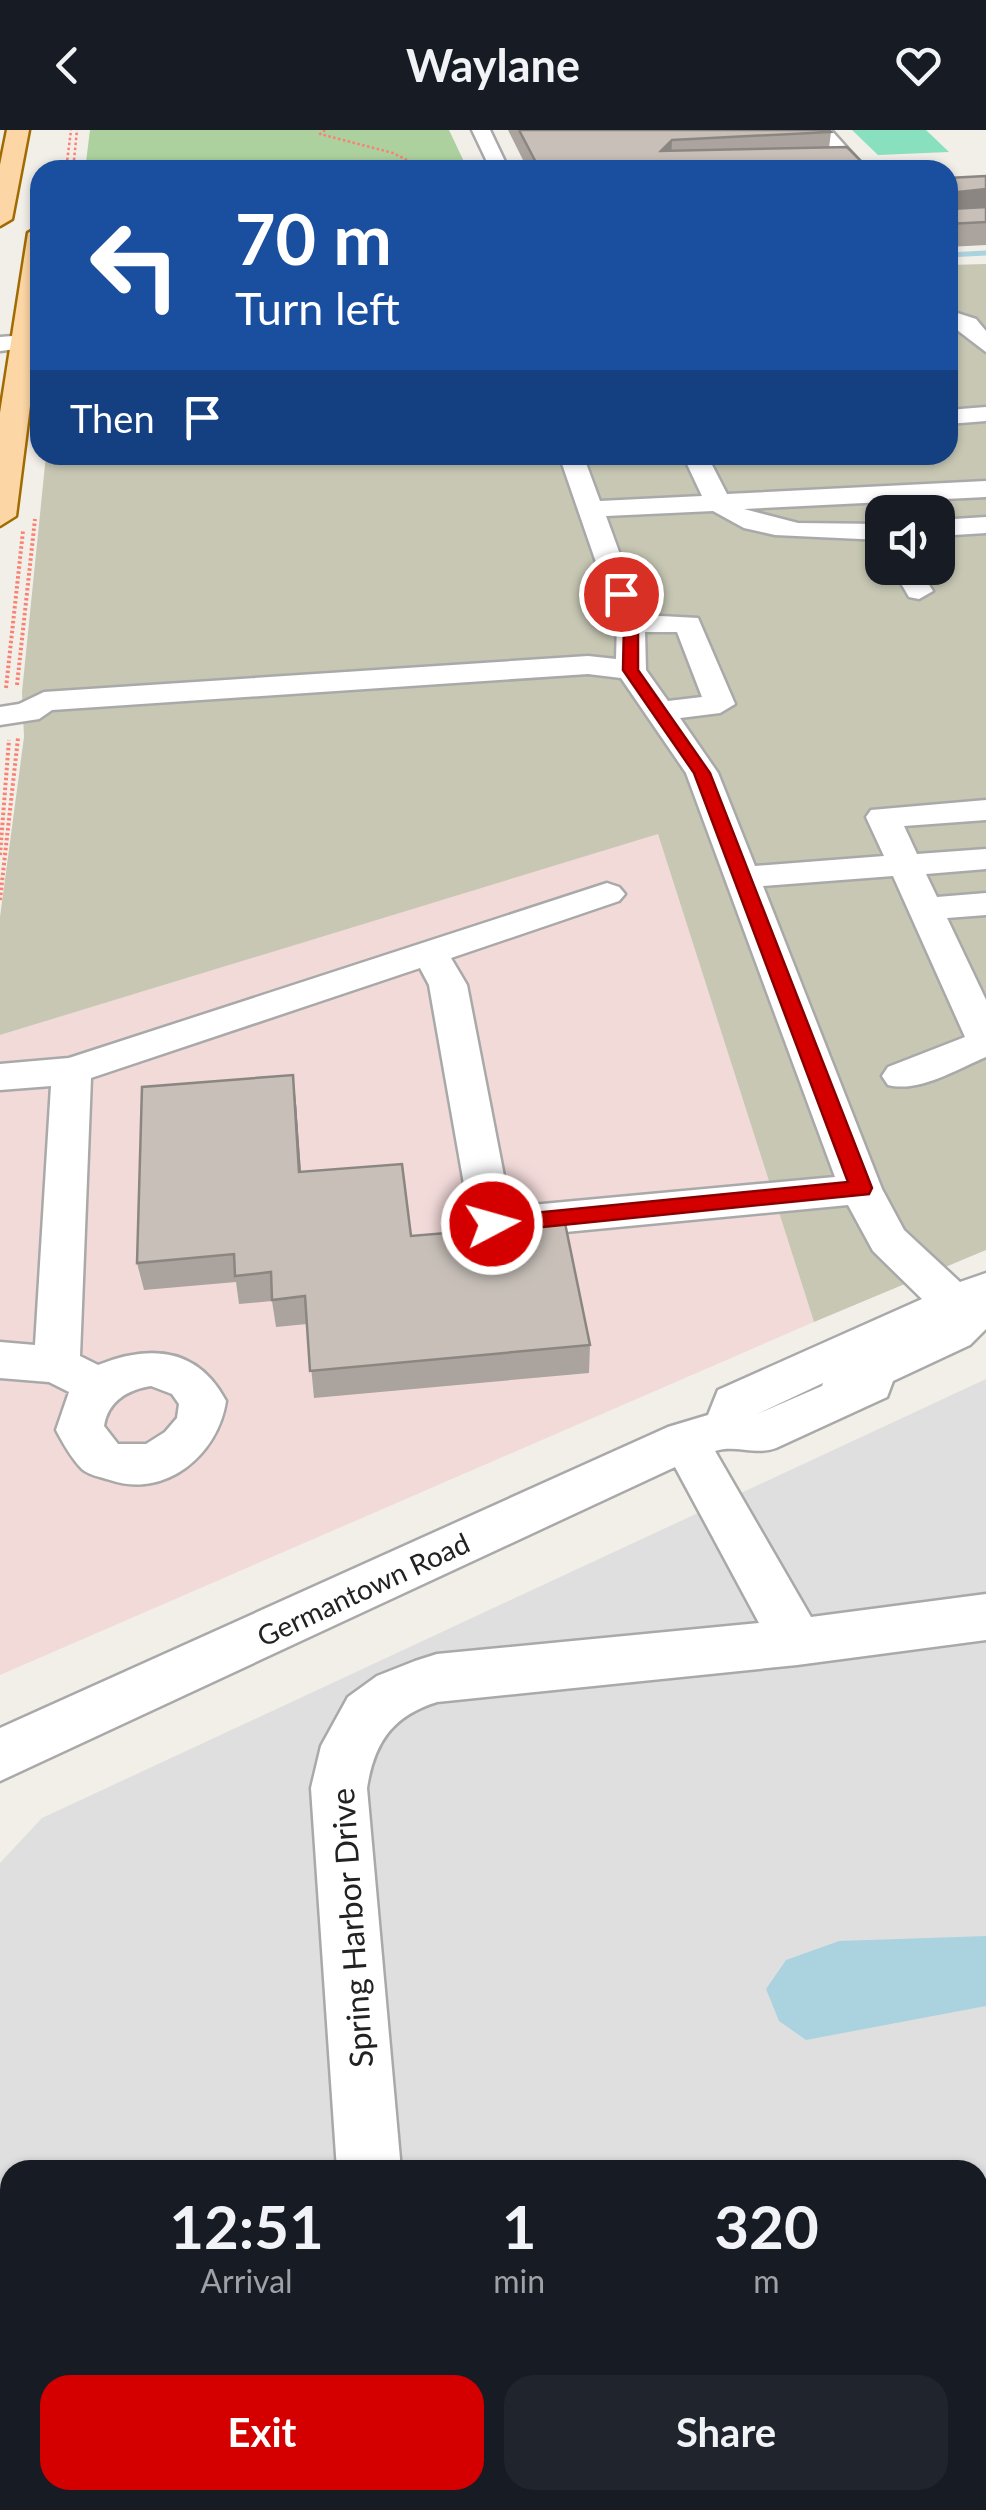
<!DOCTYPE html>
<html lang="en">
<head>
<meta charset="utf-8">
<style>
  body { margin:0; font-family:Lato,sans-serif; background:#20242c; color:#f1f3f6; height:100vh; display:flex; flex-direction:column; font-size:38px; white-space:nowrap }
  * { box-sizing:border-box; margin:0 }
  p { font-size:32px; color:#9ea1a6 }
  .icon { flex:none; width:55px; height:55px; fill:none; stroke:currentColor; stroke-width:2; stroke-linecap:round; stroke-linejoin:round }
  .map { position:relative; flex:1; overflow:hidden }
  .details { position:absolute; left:0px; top:2030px; width:988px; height:350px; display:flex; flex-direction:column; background:#171b24; border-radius:30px 30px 0 0; box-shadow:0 2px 8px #0004 }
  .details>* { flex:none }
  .guide { position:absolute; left:30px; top:30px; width:928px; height:305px; border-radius:30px; box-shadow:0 2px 8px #0004; background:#1a4fa0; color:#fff; overflow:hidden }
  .tools { position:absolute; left:865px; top:365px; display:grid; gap:20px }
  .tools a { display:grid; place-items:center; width:90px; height:90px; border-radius:20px; background:#171b24; box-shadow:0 2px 8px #0004; font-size:50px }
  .pin { position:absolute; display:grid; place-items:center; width:85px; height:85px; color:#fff; margin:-42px; border:5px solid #fff; border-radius:50%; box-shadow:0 2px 10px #0007 }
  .me { position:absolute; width:110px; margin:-55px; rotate:84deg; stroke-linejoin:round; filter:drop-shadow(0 0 8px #0008) }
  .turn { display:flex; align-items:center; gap:35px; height:210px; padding:0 40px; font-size:45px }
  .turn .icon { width:130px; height:130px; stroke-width:2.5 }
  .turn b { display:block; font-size:70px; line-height:85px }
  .then { display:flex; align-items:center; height:95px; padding:0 40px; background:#0003; gap:20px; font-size:38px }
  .eta { display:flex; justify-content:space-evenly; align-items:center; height:170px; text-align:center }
  .eta b { font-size:60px; font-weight:700; line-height:70px }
  .action { display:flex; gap:20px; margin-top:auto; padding:20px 40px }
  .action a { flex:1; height:115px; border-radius:30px; background:#d40000; color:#fff; font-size:40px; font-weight:700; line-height:115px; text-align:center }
  .action a+a { background:#20242c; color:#f1f3f6 }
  header { display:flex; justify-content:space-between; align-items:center; height:130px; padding:0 40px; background:#171b24; font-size:45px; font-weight:700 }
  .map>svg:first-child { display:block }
  .residential { fill:#e0dfdf; fill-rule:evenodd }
  .commercial { fill:#f2dad9 }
  .construction { fill:#c7c7b4; fill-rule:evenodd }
  .forest { fill:#add19e }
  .pitch { fill:#88e0be }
  .water { fill:#aad3df }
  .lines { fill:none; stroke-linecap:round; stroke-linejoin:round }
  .stream { stroke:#aad3df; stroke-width:5 }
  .minor-casing { stroke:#a9a9a9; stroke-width:5 }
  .major-casing { stroke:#a06b00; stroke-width:5 }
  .path-far1 { stroke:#fa8072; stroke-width:2.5; stroke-dasharray:2.5 2.5; stroke-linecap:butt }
  .path { stroke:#fa8072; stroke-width:4; stroke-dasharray:2.5 2.5; stroke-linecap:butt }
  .minor { fill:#fff; fill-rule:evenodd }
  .major { fill:#fcd6a4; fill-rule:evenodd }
  .wall { fill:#aba49e }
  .shaded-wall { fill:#8b8681 }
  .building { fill:#c7bfb8; stroke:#8b8681; stroke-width:2.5 }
  .route { fill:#d40000; stroke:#8a0000; stroke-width:2.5 }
  .labels { text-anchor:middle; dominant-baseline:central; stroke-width:9; stroke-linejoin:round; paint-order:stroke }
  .street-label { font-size:28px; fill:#222; stroke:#fff }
  .near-street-label { font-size:32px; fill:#222; stroke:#fff }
</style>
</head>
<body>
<header><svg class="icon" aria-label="back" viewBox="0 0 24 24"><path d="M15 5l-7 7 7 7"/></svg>Waylane<svg class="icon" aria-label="heart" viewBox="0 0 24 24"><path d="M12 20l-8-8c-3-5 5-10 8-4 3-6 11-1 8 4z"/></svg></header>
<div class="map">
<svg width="986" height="2380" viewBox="0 0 986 2380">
  <rect width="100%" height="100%" fill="#f2efe9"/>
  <path class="residential" d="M 986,1249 L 986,2380 L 0,2380 L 0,1733 L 42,1688 ZM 10,2040 L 978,2040 L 978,2370 L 10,2370 Z"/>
  <path class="commercial" d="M 658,703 L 814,1192 L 0,1545 L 0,905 Z"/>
  <path class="construction" d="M 986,134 L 986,1120 L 814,1192 L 658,704 L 0,905 L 0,787 L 24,607 L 22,562 L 46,325 L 948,325 L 948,135 ZM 882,382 L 938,382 L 938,438 L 882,438 Z"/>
  <path class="forest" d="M 90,0 L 449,0 L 468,40 L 85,40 Z"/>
  <path class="pitch" d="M 852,0 L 926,0 L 949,22 L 878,25 Z"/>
  <path class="water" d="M 986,1806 L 986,1876 L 806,1910 L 779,1891 L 766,1859 L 786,1830 L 839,1811 Z"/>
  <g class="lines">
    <path class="stream" d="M 948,125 L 986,123"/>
    <defs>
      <path id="minor" d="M 472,0 L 490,0 L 509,40 L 491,40 Z
        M 813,0 L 831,0 L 867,40 L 848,40 Z
        M 948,180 L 976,189 L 986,201 L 986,222 L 948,193 Z
        M 25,205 L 33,207 L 33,217 L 0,221 L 0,207 Z
        M 986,277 L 986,291 L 948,294 L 948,280 Z
        M 559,325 L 583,325 L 600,371 L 702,366 L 686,332 L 691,325 L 735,325 L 732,330 L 711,333 L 727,364 L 986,351 L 986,367 L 744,379 L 798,393 L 882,394 L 882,410 L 775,405 L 744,398 L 713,381 L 606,386 L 642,485 L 698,488 L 735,574 L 720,583 L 680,588 L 718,643 L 755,736 L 884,726 L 866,687 L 871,680 L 986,670 L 986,690 L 904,696 L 917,724 L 986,719 L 986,739 L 926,744 L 937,767 L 986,763 L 986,785 L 947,788 L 986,870 L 986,927 C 957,939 919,963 888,955 L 882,946 L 888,937 L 965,907 L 893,746 L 763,756 L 882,1059 L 904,1100 L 960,1152 L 986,1143 L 986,1199 L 970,1215 L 893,1251 L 887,1267 L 776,1318 C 754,1326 736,1314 715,1321 L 811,1487 L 986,1464 L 986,1510 L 797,1535 L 437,1572 C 392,1586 374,1613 367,1658 L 401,2040 L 337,2040 L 311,1658 L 321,1616 L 348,1567 L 377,1546 L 415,1531 L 437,1524 L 759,1493 L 675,1337 L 0,1651 L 0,1598 L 668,1297 L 708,1285 L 718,1260 L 922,1169 L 873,1121 L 848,1075 L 492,1109 L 477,1105 L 471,1094 L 429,855 L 420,838 L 91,948 L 80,1226 L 98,1235 C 151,1214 198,1218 226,1271 C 218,1325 165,1369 110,1350 C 101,1347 88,1345 82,1339 C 71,1328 63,1313 56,1300 L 69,1262 L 49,1252 L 0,1248 L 0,1212 L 35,1215 L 51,956 L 0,960 L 0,934 L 69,928 L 607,753 L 619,757 L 625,764 L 619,771 L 451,828 L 467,855 L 510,1077 L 835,1047 L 686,643 L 621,548 L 588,544 L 52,580 L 39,589 L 0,595 L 0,577 L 19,574 L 44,562 L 588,526 L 616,529 L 617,493 ZM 645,502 L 677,502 L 702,567 L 668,571 L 646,540 ZM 823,1253 L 822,1256 L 755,1285 ZM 151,1256 L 172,1264 L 179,1274 L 177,1288 L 165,1302 L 146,1314 L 118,1314 L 104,1296 C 108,1271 127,1260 151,1256 Z
        M 986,387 L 986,403 L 938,406 L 938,390 Z
        M 892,438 L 918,438 L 933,461 L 919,469 L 909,467 Z
        M 358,2370 L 430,2370 L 430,2380 L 358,2380 Z"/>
      <path id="major" d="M 7,0 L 29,0 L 12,89 L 0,96 L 0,35 Z
        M 40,96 L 40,197 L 16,386 L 0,396 L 0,283 L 28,103 Z"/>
    </defs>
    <use href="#minor" class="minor-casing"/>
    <use href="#major" class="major-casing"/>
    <path class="path-far1" d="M 325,0 L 320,4 L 393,23 L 427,40
      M 66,40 L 71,0
      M 73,40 L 77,0"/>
    <path class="path" d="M 17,555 L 35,389
      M 6,558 L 23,401
      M 0,725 L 9,610
      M 0,770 L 18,608"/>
    <use href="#minor" class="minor"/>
    <use href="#major" class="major"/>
  </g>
  <path class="wall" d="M 508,0 L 829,0 L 831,2 L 829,18 L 870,40 L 528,40 Z
    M 986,92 L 986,115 L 948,117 L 948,94 Z
    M 296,973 L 301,1042 L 411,1106 L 590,1215 L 589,1243 L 314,1268 L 307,1194 L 276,1197 L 272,1171 L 239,1174 L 236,1152 L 144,1160 L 137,1133 Z"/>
  <path class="shaded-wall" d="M 672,10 L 671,31 L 661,21 Z
    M 986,59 L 986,81 L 948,86 L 948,63 Z
    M 293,945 L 296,973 L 303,1071 L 299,1042 Z"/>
  <path class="building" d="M 519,0 L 829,0 L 831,2 L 672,10 L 661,21 L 847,17 L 870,40 L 540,40 Z
    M 986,46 L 986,59 L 948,63 L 952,79 L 986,77 L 986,92 L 948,94 L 948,48 Z
    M 293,945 L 299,1042 L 402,1034 L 411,1106 L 565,1093 L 590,1215 L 310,1241 L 305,1166 L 272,1170 L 271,1142 L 235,1146 L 234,1124 L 137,1133 L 142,957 Z"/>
  <path class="route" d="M 616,461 L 626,461 L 638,493 L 638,540 L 710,643 L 872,1058 L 869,1064 L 492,1102 L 481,1094 L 492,1087 L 848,1052 L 694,643 L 623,540 L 624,493 Z"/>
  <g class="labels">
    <g class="street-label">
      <text transform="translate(363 1459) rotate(-25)">Germantown Road</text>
    </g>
    <g class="near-street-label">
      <text transform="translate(351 1798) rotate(-94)">Spring Harbor Drive</text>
    </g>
  </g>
</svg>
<div class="tools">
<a><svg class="icon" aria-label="sound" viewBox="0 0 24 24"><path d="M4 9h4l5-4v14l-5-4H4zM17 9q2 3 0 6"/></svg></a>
</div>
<div class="pin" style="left:621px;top:464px;background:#d93025"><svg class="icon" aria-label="arrive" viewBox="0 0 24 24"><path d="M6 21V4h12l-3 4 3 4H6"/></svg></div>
<svg class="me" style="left:492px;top:1094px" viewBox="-20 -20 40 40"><circle r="17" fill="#d40000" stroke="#fff" stroke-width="3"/><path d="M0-11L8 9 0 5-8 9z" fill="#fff"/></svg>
<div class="guide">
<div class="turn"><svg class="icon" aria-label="left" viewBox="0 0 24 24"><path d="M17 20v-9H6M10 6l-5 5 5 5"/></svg><div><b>70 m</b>Turn left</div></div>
<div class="then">Then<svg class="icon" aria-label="arrive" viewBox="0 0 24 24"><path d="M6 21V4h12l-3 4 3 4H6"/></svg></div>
</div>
<section class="details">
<div class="eta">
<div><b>12:51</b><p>Arrival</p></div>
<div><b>1</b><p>min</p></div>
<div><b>320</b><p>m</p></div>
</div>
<div class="action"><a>Exit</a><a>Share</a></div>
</section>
</div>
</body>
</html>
